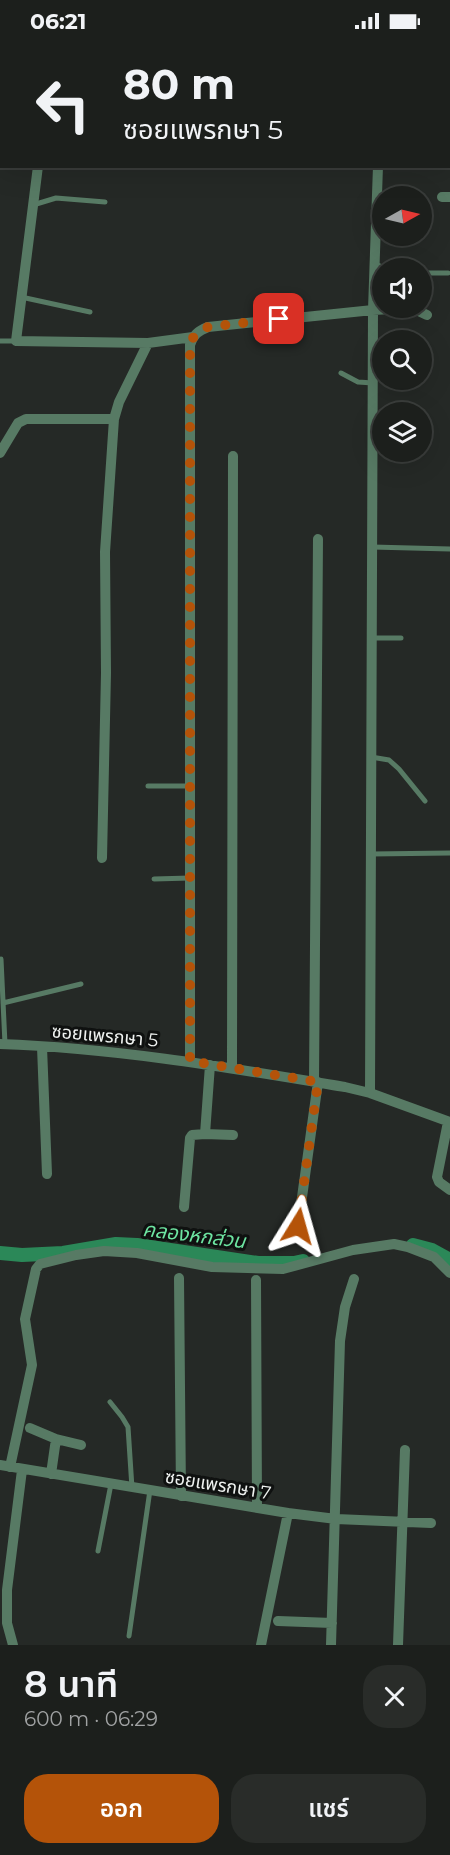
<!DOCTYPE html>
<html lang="th">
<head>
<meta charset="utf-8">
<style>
  body { margin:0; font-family:Montserrat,"Noto Sans Thai",sans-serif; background:#292c29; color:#f1f3f6; height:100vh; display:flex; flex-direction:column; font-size:22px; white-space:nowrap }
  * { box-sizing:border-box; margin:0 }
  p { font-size:20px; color:#a0a2a3 }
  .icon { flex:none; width:33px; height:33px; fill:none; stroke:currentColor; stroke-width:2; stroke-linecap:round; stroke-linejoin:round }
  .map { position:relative; height:1603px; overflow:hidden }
  .sheet { display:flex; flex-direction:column; background:#1c1f1c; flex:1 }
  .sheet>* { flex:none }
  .banner { position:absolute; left:0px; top:0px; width:450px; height:126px; box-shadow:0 6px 24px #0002,0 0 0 2px #3a3d3b; background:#1c1f1c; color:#f1f3f6; overflow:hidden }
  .needle { width:39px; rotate:82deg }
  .controls { position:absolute; left:372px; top:144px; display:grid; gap:12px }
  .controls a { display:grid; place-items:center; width:60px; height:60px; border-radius:50%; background:#1c1f1c; box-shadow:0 6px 24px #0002,0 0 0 2px #3a3d3b; font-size:30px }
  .pin { position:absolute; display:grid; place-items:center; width:51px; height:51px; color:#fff; margin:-26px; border-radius:12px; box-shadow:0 3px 9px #0006 }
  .me { position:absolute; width:66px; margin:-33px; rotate:8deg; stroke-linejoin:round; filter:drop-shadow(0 0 4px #0008) }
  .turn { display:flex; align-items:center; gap:21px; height:126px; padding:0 24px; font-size:27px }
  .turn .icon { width:78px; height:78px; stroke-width:2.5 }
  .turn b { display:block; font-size:42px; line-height:51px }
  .round { display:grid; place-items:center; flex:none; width:63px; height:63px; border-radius:24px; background:#292c29 }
  .head { display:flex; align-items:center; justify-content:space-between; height:102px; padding:0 24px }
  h1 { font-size:36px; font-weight:600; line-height:45px }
  .button { display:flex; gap:12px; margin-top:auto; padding:12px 24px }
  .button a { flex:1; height:69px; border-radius:24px; background:#b45309; color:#fff; font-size:24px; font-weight:600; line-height:69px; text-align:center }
  .button a+a { background:#292c29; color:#f1f3f6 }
  .status { display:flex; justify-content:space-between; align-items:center; height:42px; padding:0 30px; background:#1c1f1c; direction:ltr }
  .status svg { height:16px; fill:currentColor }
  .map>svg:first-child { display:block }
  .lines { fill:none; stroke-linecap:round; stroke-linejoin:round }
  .canal { stroke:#2b8858; stroke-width:14 }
  .lane { stroke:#577a64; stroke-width:5 }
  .street { stroke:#577a64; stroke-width:10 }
  .route { stroke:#b45309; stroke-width:10; stroke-dasharray:0 18 }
  .labels { text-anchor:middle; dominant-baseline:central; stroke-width:6; stroke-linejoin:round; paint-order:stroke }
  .street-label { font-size:18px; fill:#eff2f0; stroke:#0f1110 }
  .water-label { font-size:20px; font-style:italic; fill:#6de4a1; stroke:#0f1110 }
</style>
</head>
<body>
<div class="status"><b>06:21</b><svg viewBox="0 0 49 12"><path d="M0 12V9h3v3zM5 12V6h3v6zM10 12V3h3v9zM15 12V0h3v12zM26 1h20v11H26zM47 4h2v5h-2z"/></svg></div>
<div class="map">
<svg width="450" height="1603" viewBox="0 0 450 1603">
  <rect width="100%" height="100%" fill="#252926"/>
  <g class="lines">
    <path class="canal" d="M 413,1203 L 432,1208 L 450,1218
      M 0,1211 L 22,1213 L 63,1211 L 116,1202 L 137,1203 L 258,1221 L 294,1221 L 303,1219"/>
    <path class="lane" d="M 390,2 L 390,0
      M 0,4 L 2,4
      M 33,163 L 56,156 L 105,160
      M 375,222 L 385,226
      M 422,231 L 448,231
      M 21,255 L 90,270
      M 0,299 L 16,299
      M 341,331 L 358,340 L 373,341
      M 372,505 L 450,507
      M 373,596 L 401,596
      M 371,715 L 389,718 L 399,727 L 425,759
      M 148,744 L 190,744
      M 371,812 L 450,811
      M 154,837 L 190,836
      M 1,917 L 5,1002
      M 3,961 L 81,942
      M 110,1360 L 122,1375 L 128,1385 L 132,1446
      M 98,1509 L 111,1442
      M 129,1594 L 150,1448"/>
    <path class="street" d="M 125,2 L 137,2
      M 448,57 L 450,58
      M 0,122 L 2,122
      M 38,124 L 16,299 L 148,301 L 193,295
      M 442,155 L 450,155
      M 0,411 L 18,381 L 26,377 L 114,377
      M 102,816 L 106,631 L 105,510 L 114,377 L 119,360 L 148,301
      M 0,1002 C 116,1006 231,1026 345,1045 L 370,1051 L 450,1080
      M 42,1005 L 47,1132
      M 190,1019 L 190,303 C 193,293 198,289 208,285 L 373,268 L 412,266 L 427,273
      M 232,1026 L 233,414
      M 314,1040 L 318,497
      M 370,1051 L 373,268 L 378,124
      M 448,1080 L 437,1135 L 439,1140 L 450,1148
      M 205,1092 L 233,1093
      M 184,1165 L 190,1096 L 192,1093 L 205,1092 L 210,1023
      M 298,1184 L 318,1040
      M 179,1236 L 181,1454
      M 256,1238 L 257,1466
      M 30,1386 L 56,1397 L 51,1432
      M 56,1397 L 81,1403
      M 0,1423 L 288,1471 L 336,1477 L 431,1481
      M 10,1425 L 32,1323 L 25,1277 L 36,1227 L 40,1222 L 76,1213 L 104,1209 L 137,1211 L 212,1225 L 283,1227 L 353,1208 L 394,1202 L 408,1205 L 434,1215 L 450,1231
      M 278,1579 L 332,1581
      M 13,1603 L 7,1581 L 7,1548 L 22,1428
      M 261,1603 L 288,1471
      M 331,1603 L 340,1299 L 345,1265 L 354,1237
      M 398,1603 L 405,1408"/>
  </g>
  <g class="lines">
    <path class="route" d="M 279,277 L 208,285 C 198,289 193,293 190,303 L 190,1019 L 318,1040 L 298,1184"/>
  </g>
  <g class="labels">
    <g class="street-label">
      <text transform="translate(105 994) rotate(5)">ซอยแพรกษา 5</text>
      <text transform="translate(218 1443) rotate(9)">ซอยแพรกษา 7</text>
    </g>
    <g class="water-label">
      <text transform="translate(194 1193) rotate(7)">คลองหกส่วน</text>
    </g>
  </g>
</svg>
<div class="controls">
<a><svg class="needle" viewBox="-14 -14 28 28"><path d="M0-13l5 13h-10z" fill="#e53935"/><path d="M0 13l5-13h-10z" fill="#a0a2a3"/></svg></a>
<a><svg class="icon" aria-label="sound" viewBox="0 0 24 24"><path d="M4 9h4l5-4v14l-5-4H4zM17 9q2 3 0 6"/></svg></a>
<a><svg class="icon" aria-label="search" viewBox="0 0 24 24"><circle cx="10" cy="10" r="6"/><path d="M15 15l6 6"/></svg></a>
<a><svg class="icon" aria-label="layers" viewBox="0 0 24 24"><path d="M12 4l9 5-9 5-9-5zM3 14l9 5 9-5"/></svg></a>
</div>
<div class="pin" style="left:279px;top:277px;background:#d93025"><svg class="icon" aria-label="arrive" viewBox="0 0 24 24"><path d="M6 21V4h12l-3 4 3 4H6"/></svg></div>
<svg class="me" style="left:298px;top:1184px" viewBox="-20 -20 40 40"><path d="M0-17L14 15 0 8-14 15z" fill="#b45309" stroke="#fff" stroke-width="4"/></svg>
<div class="banner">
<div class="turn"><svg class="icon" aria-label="left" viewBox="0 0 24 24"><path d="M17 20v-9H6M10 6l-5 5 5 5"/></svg><div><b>80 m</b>ซอยแพรกษา 5</div></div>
</div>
</div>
<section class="sheet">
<div class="head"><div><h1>8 นาที</h1><p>600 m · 06:29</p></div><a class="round"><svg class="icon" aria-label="close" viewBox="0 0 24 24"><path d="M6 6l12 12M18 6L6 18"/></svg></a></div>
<div class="button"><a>ออก</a><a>แชร์</a></div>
</section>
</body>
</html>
